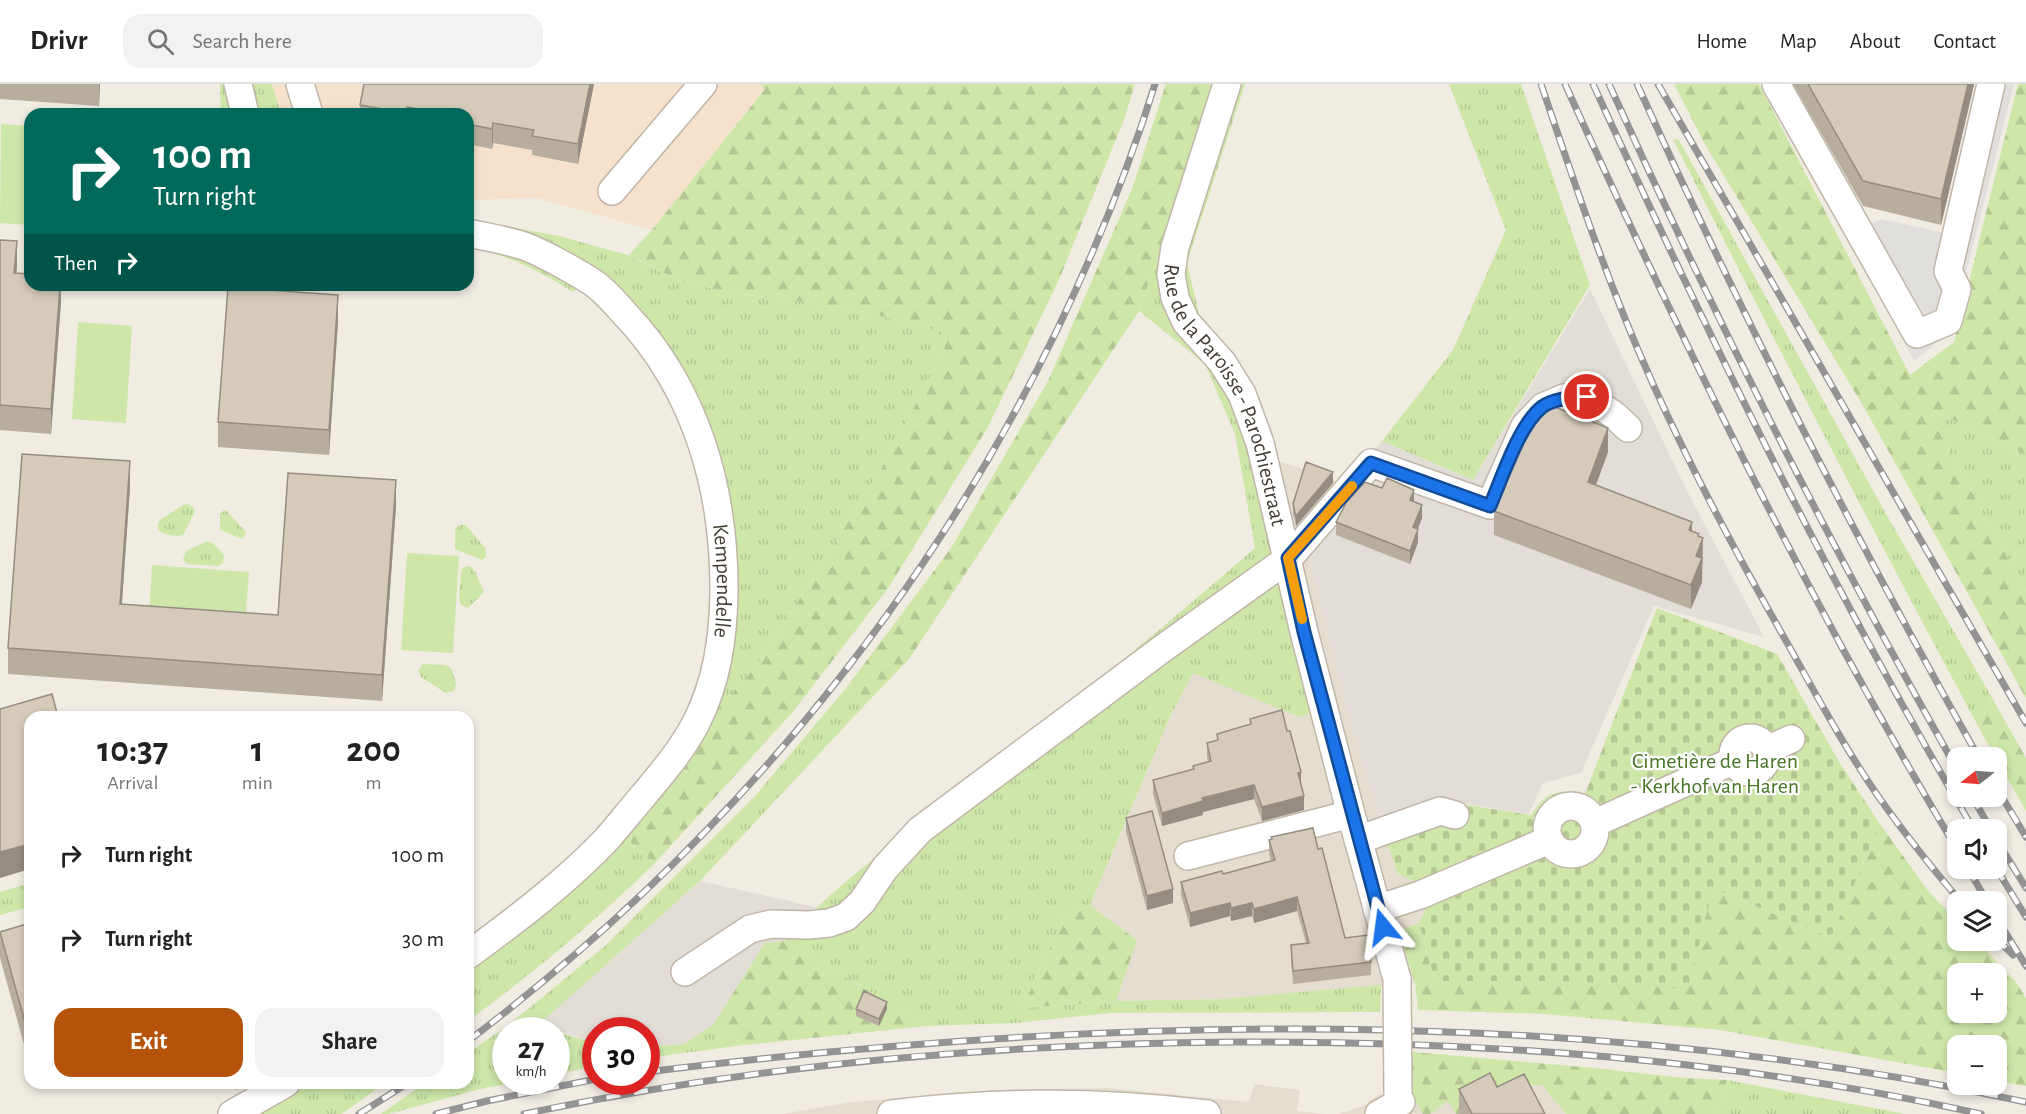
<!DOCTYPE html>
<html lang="en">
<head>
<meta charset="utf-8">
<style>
  body { margin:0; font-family:"Alegreya Sans",sans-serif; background:#f2f2f2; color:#222; height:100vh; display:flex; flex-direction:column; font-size:22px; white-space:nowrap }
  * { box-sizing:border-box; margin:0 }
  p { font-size:20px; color:#767676 }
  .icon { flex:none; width:33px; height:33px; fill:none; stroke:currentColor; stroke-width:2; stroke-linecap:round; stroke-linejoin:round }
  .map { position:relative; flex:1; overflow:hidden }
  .side { position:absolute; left:24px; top:627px; width:450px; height:378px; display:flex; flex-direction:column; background:#fff; border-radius:18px; box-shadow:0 3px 9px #0003 }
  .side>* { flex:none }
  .top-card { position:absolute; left:24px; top:24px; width:450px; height:183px; border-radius:18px; box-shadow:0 3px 9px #0003; background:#00695c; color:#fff; overflow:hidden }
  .needle { width:39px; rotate:253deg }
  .fabs { position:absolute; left:1947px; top:663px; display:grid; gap:12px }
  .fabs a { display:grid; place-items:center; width:60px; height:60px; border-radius:12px; background:#fff; box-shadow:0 3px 9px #0003; font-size:30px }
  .speed { position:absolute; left:492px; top:933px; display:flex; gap:12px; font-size:30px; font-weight:700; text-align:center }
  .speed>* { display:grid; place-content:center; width:78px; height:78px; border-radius:50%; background:#fff; box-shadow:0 3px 9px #0003; line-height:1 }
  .speed small { font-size:15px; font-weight:400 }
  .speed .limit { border:9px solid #d22; background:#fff; color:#111 }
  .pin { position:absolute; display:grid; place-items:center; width:51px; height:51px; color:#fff; margin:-26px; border:3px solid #fff; border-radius:50%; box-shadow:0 2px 6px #0007 }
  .me { position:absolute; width:66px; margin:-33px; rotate:344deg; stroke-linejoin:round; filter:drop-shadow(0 0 4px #0008) }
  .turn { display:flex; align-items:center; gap:21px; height:126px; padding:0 30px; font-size:27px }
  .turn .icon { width:78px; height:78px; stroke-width:2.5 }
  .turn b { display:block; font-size:42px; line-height:51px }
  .then { display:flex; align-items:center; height:57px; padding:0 30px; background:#0003; gap:12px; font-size:22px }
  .eta { display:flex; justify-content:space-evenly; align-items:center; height:102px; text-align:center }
  .eta b { font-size:36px; font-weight:700; line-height:42px }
  .cta { display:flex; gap:12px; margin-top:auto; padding:12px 30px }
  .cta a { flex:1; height:69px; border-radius:18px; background:#b45309; color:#fff; font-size:24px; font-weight:700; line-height:69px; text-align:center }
  .cta a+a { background:#f2f2f2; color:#222 }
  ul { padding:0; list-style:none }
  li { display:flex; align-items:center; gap:18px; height:84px; padding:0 30px }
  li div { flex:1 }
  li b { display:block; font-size:22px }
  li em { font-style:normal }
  header { display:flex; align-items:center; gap:36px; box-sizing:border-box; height:84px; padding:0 30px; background:#fff; border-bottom:2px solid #e0e0e0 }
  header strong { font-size:28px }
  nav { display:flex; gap:33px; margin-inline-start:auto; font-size:21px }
  .search { width:420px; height:54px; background:#f2f2f2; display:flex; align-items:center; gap:15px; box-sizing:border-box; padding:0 21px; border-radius:18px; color:#767676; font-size:22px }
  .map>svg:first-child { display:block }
  .residential { fill:#e5ded0 }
  .commercial { fill:#f5e1cc }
  .industrial { fill:#e3ddd7 }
  .grass { fill:url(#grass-tufts) }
  .forest { fill:url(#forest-firs); fill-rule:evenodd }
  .cemetery { fill:url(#cemetery-stones) }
  .garden { fill:#cee7a9 }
  .parking { fill:#e1dfdb }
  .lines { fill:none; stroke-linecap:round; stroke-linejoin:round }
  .minor-casing { stroke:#c0b6a8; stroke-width:30 }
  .minor { stroke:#fff; stroke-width:27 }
  .rail-casing { stroke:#939393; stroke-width:7 }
  .rail { stroke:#fff; stroke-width:4.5; stroke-dasharray:14; stroke-linecap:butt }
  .minor-bridge-casing { stroke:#c0b6a8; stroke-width:30; stroke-linecap:butt }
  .minor-bridge { stroke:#fff; stroke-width:27 }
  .wall { fill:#b8aea0 }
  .shaded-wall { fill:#968d82 }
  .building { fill:#d6caba; stroke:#968d82; stroke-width:1.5 }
  .route-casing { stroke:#114b97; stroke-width:15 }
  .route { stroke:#1a73e8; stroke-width:10 }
  .slow { stroke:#f59e0b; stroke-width:10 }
  .labels { text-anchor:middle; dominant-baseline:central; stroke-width:4.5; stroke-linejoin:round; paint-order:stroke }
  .street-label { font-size:22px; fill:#433c33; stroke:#fff }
  .park-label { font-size:22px; fill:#477526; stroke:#fff }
</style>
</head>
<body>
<header>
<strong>Drivr</strong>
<div class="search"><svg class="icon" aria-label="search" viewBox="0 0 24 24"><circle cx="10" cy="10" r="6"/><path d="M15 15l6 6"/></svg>Search here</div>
<nav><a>Home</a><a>Map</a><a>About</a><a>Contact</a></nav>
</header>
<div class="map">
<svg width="2026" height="1030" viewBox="0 0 2026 1030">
  <defs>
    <pattern id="grass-tufts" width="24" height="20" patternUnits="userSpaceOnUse" patternTransform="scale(1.5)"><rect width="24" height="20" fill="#cee7a9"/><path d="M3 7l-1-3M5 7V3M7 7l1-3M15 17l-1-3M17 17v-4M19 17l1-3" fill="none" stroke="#b2c792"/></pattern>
    <pattern id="forest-firs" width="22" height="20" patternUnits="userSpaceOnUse" patternTransform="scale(1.5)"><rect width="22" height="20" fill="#cee7a9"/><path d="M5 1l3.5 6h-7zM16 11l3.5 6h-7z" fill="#b2c792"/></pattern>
    <pattern id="cemetery-stones" width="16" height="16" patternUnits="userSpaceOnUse" patternTransform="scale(1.5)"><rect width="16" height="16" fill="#cee7a9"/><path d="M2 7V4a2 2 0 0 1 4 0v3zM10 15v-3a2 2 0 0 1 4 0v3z" fill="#b2c792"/></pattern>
  </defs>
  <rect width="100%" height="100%" fill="#f1ece2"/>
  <path class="residential" d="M 1274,375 L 1346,401 L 1303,448 L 1345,619 L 1383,747 L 1414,797 L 1426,824 L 1419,839 L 1398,847 L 1415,899 L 1223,915 L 1116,917 L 1137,856 L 1090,821 L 1170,633 L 1193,588 L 1299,633 L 1284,515 Z
    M 1254,1000 L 1300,1006 L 1297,1027 L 1323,1030 L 782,1030 L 852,1018 L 994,1006 L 1108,1004 L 1249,1018 Z
    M 1542,1001 L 1566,1030 L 1461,1030 L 1498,1003 Z
    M 1379,1010 L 1411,1010 L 1423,1030 L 1339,1030 L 1363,1022 Z
    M 1448,1017 L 1456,1030 L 1430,1030 Z"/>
  <path class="commercial" d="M 272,0 L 760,0 L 765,4 L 652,146 L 537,114 L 468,116 L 468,30 L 281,30 Z"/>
  <path class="industrial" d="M 1590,205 L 1686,405 L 1764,553 L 1654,522 L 1581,689 L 1543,699 L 1529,730 L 1440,716 L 1380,738 L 1345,619 L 1303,448 L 1333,416 L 1382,357 L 1473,396 Z
    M 700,797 L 816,823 L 784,857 L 765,860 L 713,941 L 684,960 L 647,963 L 646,946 L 596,946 L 595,959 L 556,946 L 536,942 Z"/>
  <path class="grass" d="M 220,0 L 272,0 L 281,30 L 221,30 Z
    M 1218,0 L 1245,0 L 1187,179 L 1199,230 L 1228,264 L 1257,315 L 1284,515 L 1310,630 L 1299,633 L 1193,589 L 1170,633 L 1090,821 L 1065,831 L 1022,924 L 1116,917 L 1223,915 L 1381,901 L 1380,928 L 1110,929 L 1015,939 L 927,942 L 784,857 C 837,798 906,751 968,702 C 1065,624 1161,546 1255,464 L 1235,350 L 1205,280 L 1139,227 Z
    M 1449,0 L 1521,0 L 1590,201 L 1473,396 L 1382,357 L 1453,266 L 1506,146 Z
    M 1673,55 L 1679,56 L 1885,428 L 1991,612 L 1979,644 C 1874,449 1772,253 1673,55 Z
    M 468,135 L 559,152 L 628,171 L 682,198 L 734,209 L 849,224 L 941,247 L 946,254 L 944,267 L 884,380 L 764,572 L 740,601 L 728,613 L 717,611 L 734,478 L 729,405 L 710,346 L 594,194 L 573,208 C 539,186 508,172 468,162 Z
    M 1934,327 L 2026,371 L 2026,508 L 1931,333 Z
    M 187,420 L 193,423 L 195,428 L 183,451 C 176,453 164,451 158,446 L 158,439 L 160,436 L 183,421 Z
    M 226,426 L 245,447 L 246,450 L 242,455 L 220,446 L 220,429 Z
    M 465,440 L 486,465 L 486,473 L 482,476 L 455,465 L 455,446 L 459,441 Z
    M 207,457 L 213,459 L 224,471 L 223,479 L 218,482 L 187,480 L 183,475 L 186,467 Z
    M 470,482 L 475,487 L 484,508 L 468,524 L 461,521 L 459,515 L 461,486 L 464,483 Z
    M 423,580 L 445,581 L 451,584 L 456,599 L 454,607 L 446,609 L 421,593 L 418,586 Z
    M 846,604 L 864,622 L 700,797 L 537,942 L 551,946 L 506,946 L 506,998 L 519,998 L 480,1005 L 389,1030 L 381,1030 L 425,999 L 468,999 L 468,969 L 507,942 L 605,862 L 756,711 Z
    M 623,751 L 654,780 C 596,837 533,889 468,937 L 468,878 Z
    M 30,799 L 30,823 L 0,831 L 0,808 Z
    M 713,941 L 744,961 L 647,974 L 647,963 L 684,960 Z
    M 557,948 L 595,959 L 595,982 L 557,990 Z
    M 1727,996 L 1905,1030 L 1717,1030 Z
    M 294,999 L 385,999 L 342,1030 L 243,1030 Z"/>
  <path class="forest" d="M 760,0 L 1135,0 L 1125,33 L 1058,198 L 988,343 L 889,503 L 792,629 L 654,780 L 623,751 L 717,611 L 728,613 L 740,601 L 764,572 L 884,380 L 944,267 L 946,254 L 941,247 L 849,224 L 734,209 L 682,198 L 629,171 L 652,146 L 765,5 Z
    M 1166,0 L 1218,0 L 1139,227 L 909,575 L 864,622 L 846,604 L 951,464 L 1048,297 L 1132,105 Z
    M 1674,0 L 1759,0 L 1910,291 L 1954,258 L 2018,0 L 2026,0 L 2026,371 L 1934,327 L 1931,333 L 2026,508 L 2026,614 L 1865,325 L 1706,62 Z
    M 1991,612 L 2026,674 L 2026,727 L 1979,644 Z
    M 1880,740 L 1929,808 L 1957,837 L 1958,856 L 1977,857 L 2016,898 L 2026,914 L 2026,1002 L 1997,997 L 1996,962 L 1958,962 L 1957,989 L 1720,946 L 1545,930 L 1418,926 L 1415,899 L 1398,847 L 1419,839 L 1435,897 L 1559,897 L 1713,804 L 1831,854 ZM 1958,890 L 1996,890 L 1996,928 L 1958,928 Z
    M 1090,821 L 1137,856 L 1116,917 L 1022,924 L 1065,831 Z
    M 784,857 L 927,942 L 744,961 L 713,941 L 765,859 Z
    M 1413,968 L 1594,984 L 1684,994 L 1727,996 L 1717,1030 L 1566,1030 L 1542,1001 L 1498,1003 L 1461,1030 L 1456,1030 L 1448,1017 L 1430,1030 L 1423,1030 L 1411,1010 Z"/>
  <path class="cemetery" d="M 1657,524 L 1777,570 L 1841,681 L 1880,740 L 1831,854 L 1713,804 L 1688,905 L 1559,897 L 1435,897 L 1419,839 L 1426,824 L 1414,797 L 1398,790 L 1380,738 L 1441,717 L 1531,731 C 1546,707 1558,705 1585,710 Z"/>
  <path class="garden" d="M 1,40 L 30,42 L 30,141 L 0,139 Z
    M 78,238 L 132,242 L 126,339 L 72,335 Z
    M 407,469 L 459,472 L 453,569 L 401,566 Z
    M 152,481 L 249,488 L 245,540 L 149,534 Z"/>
  <path class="parking" d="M 1980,0 L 2014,0 L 1951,248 L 1914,277 L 1847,152 L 1881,135 L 1945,149 Z"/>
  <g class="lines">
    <defs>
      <g id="minor">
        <path d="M 238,0 L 245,30"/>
        <path d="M 300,0 L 309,30"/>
        <path id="s1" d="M 1227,0 L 1175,163 L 1171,190 L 1175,214 L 1186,238 L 1222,278 L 1242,310 L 1260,359 L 1304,548 L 1351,730 L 1397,895"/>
        <path d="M 1776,0 L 1917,250 L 1948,237 L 1957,205 L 1948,187 L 1991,0"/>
        <path d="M 612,107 L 703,0"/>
        <path id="s2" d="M 468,149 C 486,153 506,156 524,162 C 541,168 579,189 595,200 C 606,208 616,220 625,230 C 697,306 725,407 724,510 C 723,555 717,598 696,639 C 682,666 663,688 643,712 C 631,726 619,741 607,755 C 566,798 516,836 468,871"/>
        <circle cx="1750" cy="671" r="17"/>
        <path d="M 1767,666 L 1791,655"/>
        <circle cx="1571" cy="746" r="24"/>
        <path d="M 1595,739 L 1733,677"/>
        <path d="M 1358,756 L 1440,727 L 1455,731"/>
        <path d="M 1188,772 L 1351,730"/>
        <path d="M 1377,825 L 1420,811 L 1549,756"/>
        <path d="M 685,888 L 750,845 L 771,840 L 809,841 L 829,839 L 846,833 L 862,818 L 885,784 L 920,746 L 1162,565 L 1289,474 L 1371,379 L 1490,421 L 1525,342 L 1543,323 L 1564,314 L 1587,313 L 1614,331 L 1628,344"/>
        <path d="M 232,1030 L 286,999"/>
        <path d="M 891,1030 C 996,1017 1103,1017 1207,1030"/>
        <path d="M 1379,1030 L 1401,1018"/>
      </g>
    </defs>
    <use href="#minor" class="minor-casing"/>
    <use href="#minor" class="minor"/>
    <defs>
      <path id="rail" d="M 1541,0 C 1575,101 1609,203 1653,300 C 1691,385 1735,467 1781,548 C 1812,603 1842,660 1878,712 C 1904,749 1932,784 1961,818
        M 1565,0 C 1684,262 1810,520 1958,767
        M 1593,0 C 1709,254 1832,505 1974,746
        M 1609,0 C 1715,235 1831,463 1958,687
        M 1637,0 C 1741,230 1855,454 1979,674
        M 1658,0 L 2026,639
        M 1996,703 L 2026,753
        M 1972,712 L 1991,746
        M 1996,755 L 2026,804
        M 1968,784 L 1987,818
        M 1996,784 L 2026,833
        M 1996,833 L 2026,882
        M 1996,854 L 2013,871
        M 468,957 C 718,768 920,529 1057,246 C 1095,167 1129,84 1155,0
        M 646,988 C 1105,931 1572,921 2026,1018
        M 359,1030 L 408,999
        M 436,1030 L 487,1017 L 596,995
        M 524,1030 C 757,980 996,960 1234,958 C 1485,957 1735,975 1981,1030"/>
    </defs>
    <use href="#rail" class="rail-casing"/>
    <use href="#rail" class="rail"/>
    <defs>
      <path id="minor-bridge" d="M 1397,895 L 1398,1010"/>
    </defs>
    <use href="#minor-bridge" class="minor-bridge-casing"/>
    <use href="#minor-bridge" class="minor-bridge"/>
  </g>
  <path class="wall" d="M 0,0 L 100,0 L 99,22 L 0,15 Z
    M 594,0 L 578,80 L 532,71 L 532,66 L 493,59 L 492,65 L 468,60 L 468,30 L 360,30 L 360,21 Z
    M 1793,0 L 1974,0 L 1941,141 L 1863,122 Z
    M 0,156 L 17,183 L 16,189 L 61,201 L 61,218 L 51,350 L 0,346 Z
    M 338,237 L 329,371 L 218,363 L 218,338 Z
    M 1608,368 L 1596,401 L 1692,448 L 1699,453 L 1703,478 L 1702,481 L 1702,498 L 1691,525 L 1494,451 L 1494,427 Z
    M 1333,399 L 1296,442 L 1293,430 L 1293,420 Z
    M 130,403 L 122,520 L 278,531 L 396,422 L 382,617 L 8,590 L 8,564 Z
    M 1414,418 L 1422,434 L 1418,445 L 1418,458 L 1410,480 L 1336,451 L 1336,438 Z
    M 1250,635 L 1301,701 L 1304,726 L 1262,737 L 1254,715 L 1203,728 L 1203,731 L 1162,742 L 1153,710 L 1153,696 L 1193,685 L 1193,682 L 1208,678 L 1207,673 L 1207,659 L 1217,657 L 1217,650 L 1250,640 Z
    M 1126,734 L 1173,819 L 1147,826 L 1126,748 Z
    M 1271,753 L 1318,765 L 1345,854 L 1371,878 L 1371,891 L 1293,900 L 1291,874 L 1291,861 L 1306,859 L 1297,827 L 1254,839 L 1252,832 L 1231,837 L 1230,832 L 1190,843 L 1181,811 L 1181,798 L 1223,790 L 1271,777 L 1269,769 L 1269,756 L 1271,755 Z
    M 30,839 L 30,982 L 0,874 L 0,847 Z
    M 856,925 L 887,925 L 879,942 L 856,932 Z
    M 1497,1003 L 1545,1030 L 1459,1030 L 1459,1005 Z"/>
  <path class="shaded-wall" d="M 99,0 L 100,0 L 99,22 Z
    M 590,0 L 594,0 L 578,80 L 578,60 Z
    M 1968,0 L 1974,0 L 1974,1 L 1941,141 L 1941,115 Z
    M 493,39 L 493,59 L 492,65 L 492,45 Z
    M 17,157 L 17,183 L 14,215 L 14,189 Z
    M 60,201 L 61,218 L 51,350 L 51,325 Z
    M 338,211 L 338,237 L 329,371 L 329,346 Z
    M 1608,344 L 1608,368 L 1588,422 L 1588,398 Z
    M 130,377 L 130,403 L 120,545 L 120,520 Z
    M 1333,388 L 1333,399 L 1296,442 L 1296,432 Z
    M 396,396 L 396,422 L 382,617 L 382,591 Z
    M 1414,406 L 1414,419 L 1410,416 Z
    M 1422,421 L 1422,434 L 1413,456 L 1413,443 Z
    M 1692,438 L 1692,462 L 1689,446 Z
    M 1418,445 L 1418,458 L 1410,480 L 1410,467 Z
    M 1699,450 L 1699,464 L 1703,454 L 1702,498 L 1691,525 L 1691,501 Z
    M 1301,688 L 1301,701 L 1298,689 Z
    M 1254,701 L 1254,715 L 1203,728 L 1203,731 L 1162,742 L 1162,729 L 1202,714 Z
    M 1304,712 L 1304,726 L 1262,737 L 1262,723 Z
    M 30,760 L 30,785 L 0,794 L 0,768 Z
    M 1173,805 L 1173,819 L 1147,826 L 1147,812 Z
    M 1297,813 L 1297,827 L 1254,839 L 1254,825 Z
    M 1230,819 L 1230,832 L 1190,843 L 1190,829 Z
    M 1252,819 L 1252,832 L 1231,837 L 1231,824 Z
    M 887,918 L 887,925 L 879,942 L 879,935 Z"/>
  <path class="building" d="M 364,0 L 590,0 L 578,60 L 532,52 L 534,46 L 493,39 L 492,45 L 468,40 L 468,30 L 442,30 L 407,23 L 406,29 L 360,21 Z
    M 1808,0 L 1968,0 L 1941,115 L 1863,97 Z
    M 0,156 L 17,157 L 14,189 L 30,190 L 30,201 L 60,201 L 51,325 L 0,321 Z
    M 228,203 L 338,211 L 329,346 L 218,338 Z
    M 1545,319 L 1608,344 L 1588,398 L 1692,438 L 1689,446 L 1699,450 L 1698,452 L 1703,454 L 1696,472 L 1702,474 L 1691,501 L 1494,427 L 1538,327 Z
    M 22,370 L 130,377 L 120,520 L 278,531 L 288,389 L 396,396 L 382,591 L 8,564 Z
    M 1306,378 L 1333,388 L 1296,432 L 1293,420 Z
    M 1387,394 L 1414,406 L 1410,416 L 1422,421 L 1413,443 L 1418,445 L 1410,467 L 1336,438 L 1346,419 L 1365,398 L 1382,404 Z
    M 52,610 L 58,633 L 30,633 L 30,760 L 0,768 L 0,625 Z
    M 1282,626 L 1287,647 L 1290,647 L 1301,688 L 1298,689 L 1304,712 L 1262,723 L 1254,701 L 1202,714 L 1203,717 L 1162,729 L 1153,696 L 1194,685 L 1193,682 L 1211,677 L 1207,659 L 1218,656 L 1217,650 L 1251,640 L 1250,635 Z
    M 1152,727 L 1173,805 L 1147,812 L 1126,734 Z
    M 1313,744 L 1318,765 L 1322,764 L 1345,854 L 1368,851 L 1371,878 L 1293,887 L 1291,861 L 1309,859 L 1297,813 L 1254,825 L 1252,819 L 1231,824 L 1230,819 L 1190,829 L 1181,798 L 1222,787 L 1223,790 L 1275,776 L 1269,756 L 1272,755 L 1271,753 Z
    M 30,839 L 30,956 L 0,848 Z
    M 864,907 L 887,918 L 879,935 L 856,925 Z
    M 1490,989 L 1497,1003 L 1524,990 L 1545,1030 L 1472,1030 L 1459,1005 Z"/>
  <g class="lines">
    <defs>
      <path id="route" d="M 1383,843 L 1304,548 L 1288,474 L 1371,379 L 1490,422 C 1502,394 1519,341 1542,323 C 1555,314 1572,314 1587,313"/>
    </defs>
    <use href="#route" class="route-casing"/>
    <use href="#route" class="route"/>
    <path class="slow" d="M 1302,535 L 1288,474 L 1352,402"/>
  </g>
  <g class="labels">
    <g class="street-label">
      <text stroke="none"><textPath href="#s1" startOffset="333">Rue de la Paroisse - Parochiestraat</textPath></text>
      <text stroke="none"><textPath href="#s2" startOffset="472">Kempendelle</textPath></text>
    </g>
    <g class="park-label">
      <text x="1715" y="677">Cimetière de Haren<tspan x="1715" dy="25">- Kerkhof van Haren</tspan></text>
    </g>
  </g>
</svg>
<div class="fabs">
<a><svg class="needle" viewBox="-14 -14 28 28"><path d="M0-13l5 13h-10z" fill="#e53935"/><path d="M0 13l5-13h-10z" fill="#767676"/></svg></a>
<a><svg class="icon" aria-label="sound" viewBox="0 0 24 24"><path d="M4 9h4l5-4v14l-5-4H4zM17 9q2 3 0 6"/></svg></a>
<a><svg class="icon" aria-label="layers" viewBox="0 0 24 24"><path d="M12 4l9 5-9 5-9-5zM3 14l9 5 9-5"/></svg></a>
<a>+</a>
<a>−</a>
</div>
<div class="speed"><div>27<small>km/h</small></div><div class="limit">30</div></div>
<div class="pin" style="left:1587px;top:313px;background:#d93025"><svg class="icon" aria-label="arrive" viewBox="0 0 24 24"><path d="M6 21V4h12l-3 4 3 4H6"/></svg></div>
<svg class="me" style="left:1383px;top:843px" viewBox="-20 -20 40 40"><path d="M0-17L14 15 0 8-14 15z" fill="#1a73e8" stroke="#fff" stroke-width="4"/></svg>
<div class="top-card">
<div class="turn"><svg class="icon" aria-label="right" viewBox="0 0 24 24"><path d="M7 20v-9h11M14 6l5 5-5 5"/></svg><div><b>100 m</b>Turn right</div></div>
<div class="then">Then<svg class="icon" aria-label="right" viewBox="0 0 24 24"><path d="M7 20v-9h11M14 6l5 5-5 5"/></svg></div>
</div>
<section class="side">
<div class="eta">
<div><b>10:37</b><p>Arrival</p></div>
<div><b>1</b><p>min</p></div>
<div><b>200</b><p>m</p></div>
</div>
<ul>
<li><svg class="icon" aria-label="right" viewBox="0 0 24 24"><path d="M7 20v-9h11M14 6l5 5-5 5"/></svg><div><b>Turn right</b></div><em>100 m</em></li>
<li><svg class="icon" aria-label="right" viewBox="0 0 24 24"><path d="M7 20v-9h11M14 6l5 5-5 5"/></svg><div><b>Turn right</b></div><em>30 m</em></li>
</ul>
<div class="cta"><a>Exit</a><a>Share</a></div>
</section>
</div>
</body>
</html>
